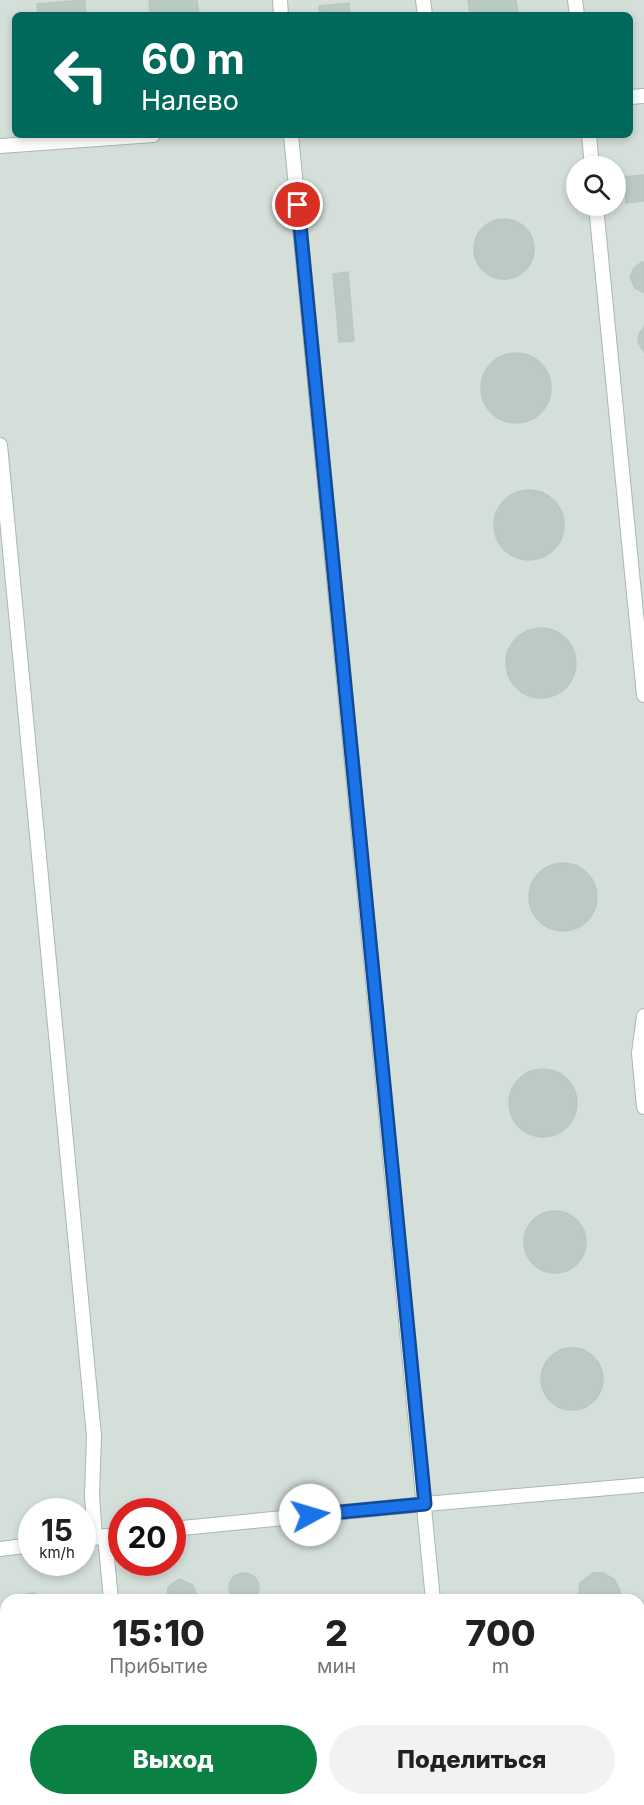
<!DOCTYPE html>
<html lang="ru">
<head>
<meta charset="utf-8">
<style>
  body { margin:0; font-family:Inter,sans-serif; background:#f2f2f2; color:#202124; height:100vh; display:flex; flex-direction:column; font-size:22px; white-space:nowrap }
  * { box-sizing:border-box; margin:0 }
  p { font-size:20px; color:#757577 }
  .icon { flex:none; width:33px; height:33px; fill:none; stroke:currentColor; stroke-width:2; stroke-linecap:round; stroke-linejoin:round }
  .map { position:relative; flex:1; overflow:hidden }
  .drawer { position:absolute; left:0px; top:1594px; width:645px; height:212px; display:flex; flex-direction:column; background:#fff; border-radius:18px 18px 0 0; box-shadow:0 3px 9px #0003 }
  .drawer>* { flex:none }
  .top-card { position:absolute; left:12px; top:12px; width:621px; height:126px; border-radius:9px; box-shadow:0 3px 9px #0003; background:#00695c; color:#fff; overflow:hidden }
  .controls { position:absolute; left:566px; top:156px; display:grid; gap:12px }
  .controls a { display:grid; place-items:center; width:60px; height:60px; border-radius:50%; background:#fff; box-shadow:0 3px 9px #0003; font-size:30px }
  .speed { position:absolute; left:18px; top:1498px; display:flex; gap:12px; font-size:30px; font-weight:700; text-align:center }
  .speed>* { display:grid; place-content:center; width:78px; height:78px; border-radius:50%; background:#fff; box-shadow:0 3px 9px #0003; line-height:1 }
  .speed small { font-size:15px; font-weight:400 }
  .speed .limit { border:9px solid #d22; background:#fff; color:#111 }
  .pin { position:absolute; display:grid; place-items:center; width:51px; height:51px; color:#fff; margin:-26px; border:3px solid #fff; border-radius:50%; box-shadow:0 2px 6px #0007 }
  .me { position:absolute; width:66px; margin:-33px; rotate:84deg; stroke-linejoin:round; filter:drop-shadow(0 0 4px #0008) }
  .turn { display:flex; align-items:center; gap:21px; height:126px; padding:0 30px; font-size:27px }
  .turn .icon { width:78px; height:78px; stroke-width:2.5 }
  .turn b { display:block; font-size:42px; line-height:51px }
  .eta { display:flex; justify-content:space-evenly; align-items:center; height:102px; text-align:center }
  .eta b { font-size:36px; font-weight:800; line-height:42px }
  .cta { display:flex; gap:12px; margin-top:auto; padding:12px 30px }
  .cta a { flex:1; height:69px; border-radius:36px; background:#0b8043; color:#fff; font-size:24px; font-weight:800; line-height:69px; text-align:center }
  .cta a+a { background:#f2f2f2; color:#202124 }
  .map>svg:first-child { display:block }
  .built { fill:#d4dfda; fill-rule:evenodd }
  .building { fill:#bbcac4; stroke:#b8c9c2; stroke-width:1.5 }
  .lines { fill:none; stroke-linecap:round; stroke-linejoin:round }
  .minor-casing { stroke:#a8b8b2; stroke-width:16 }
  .minor { stroke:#fff; stroke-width:14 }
  .route-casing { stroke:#114b97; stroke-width:15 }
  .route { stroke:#1a73e8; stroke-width:10 }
</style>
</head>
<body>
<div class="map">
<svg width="644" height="1805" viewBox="0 0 644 1805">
  <rect width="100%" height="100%" fill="#e6efeb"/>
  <path class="built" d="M 0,0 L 644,0 L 644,1805 L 0,1805 ZM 15,15 L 630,15 L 630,135 L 15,135 ZM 576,166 L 615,166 L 615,206 L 576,206 ZM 32,1512 L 82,1512 L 82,1563 L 32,1563 ZM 122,1512 L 172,1512 L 172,1563 L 122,1563 ZM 6,1600 L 639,1600 L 639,1800 L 6,1800 Z"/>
  <path class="building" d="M 85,0 L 86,15 L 38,15 L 37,4 Z
    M 149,0 L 197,0 L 199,15 L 150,15 Z
    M 468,0 L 516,0 L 518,15 L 470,15 Z
    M 349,3 L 350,15 L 320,15 L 319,6 Z
    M 644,175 L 644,201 L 626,203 L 624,177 Z
    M474 249a30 30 0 1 1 60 0a30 30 0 1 1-60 0Z
    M 642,262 L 644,262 L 644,293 L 635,288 L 630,277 L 634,268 Z
    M 348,272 L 354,341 L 339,342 L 333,274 Z
    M 644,327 L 644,352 L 638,342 L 639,334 Z
    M481 388a35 35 0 1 1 70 0a35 35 0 1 1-70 0Z
    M494 525a35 35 0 1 1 70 0a35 35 0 1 1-70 0Z
    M506 663a35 35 0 1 1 70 0a35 35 0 1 1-70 0Z
    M529 897a34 34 0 1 1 68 0a34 34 0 1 1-68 0Z
    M509 1103a34 34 0 1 1 68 0a34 34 0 1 1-68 0Z
    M524 1242a31 31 0 1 1 62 0a31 31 0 1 1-62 0Z
    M541 1379a31 31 0 1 1 62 0a31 31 0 1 1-62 0Z
    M 593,1573 L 603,1573 L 614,1579 L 620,1590 L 620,1600 L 578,1600 L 580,1583 Z
    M229 1588a15 15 0 1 1 30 0a15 15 0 1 1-30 0Z
    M 179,1579 L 193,1585 L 196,1593 L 195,1600 L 167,1600 L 168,1587 Z
    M 34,1593 L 47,1600 L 21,1600 L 26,1594 Z"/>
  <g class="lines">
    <defs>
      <path id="minor" d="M 280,0 L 281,15
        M 423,0 L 425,15
        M 575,0 L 577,15
        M 630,97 L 644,96
        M 291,135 L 433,1600
        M 589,135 L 592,166
        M 0,146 L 153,135
        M 596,206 L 644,695
        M 0,445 L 94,1436 L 92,1495 L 95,1538
        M 644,1016 L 639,1053 L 644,1107
        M 172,1529 L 425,1504 L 644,1485
        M 105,1536 L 111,1600
        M 82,1539 L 122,1535
        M 0,1549 L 32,1545
        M 130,1800 L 130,1805
        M 451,1800 L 451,1805"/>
    </defs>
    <use href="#minor" class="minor-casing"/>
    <use href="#minor" class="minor"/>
  </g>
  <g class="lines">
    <defs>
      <path id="route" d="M 298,205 L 425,1504 L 310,1515"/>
    </defs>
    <use href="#route" class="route-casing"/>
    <use href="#route" class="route"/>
  </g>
</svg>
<div class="controls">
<a><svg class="icon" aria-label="search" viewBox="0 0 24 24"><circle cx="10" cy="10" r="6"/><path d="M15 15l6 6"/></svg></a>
</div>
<div class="speed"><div>15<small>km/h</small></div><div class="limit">20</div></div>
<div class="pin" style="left:298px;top:205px;background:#d93025"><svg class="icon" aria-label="arrive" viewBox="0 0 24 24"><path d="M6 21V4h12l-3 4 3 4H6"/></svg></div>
<svg class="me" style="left:310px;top:1515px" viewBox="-20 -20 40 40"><circle r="19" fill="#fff"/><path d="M0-13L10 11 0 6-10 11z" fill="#1a73e8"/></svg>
<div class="top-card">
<div class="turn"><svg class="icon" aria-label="left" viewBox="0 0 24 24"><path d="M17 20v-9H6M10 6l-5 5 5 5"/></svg><div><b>60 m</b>Налево</div></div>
</div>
<section class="drawer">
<div class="eta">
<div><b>15:10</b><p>Прибытие</p></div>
<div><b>2</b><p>мин</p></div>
<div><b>700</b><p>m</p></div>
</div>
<div class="cta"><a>Выход</a><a>Поделиться</a></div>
</section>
</div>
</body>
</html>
